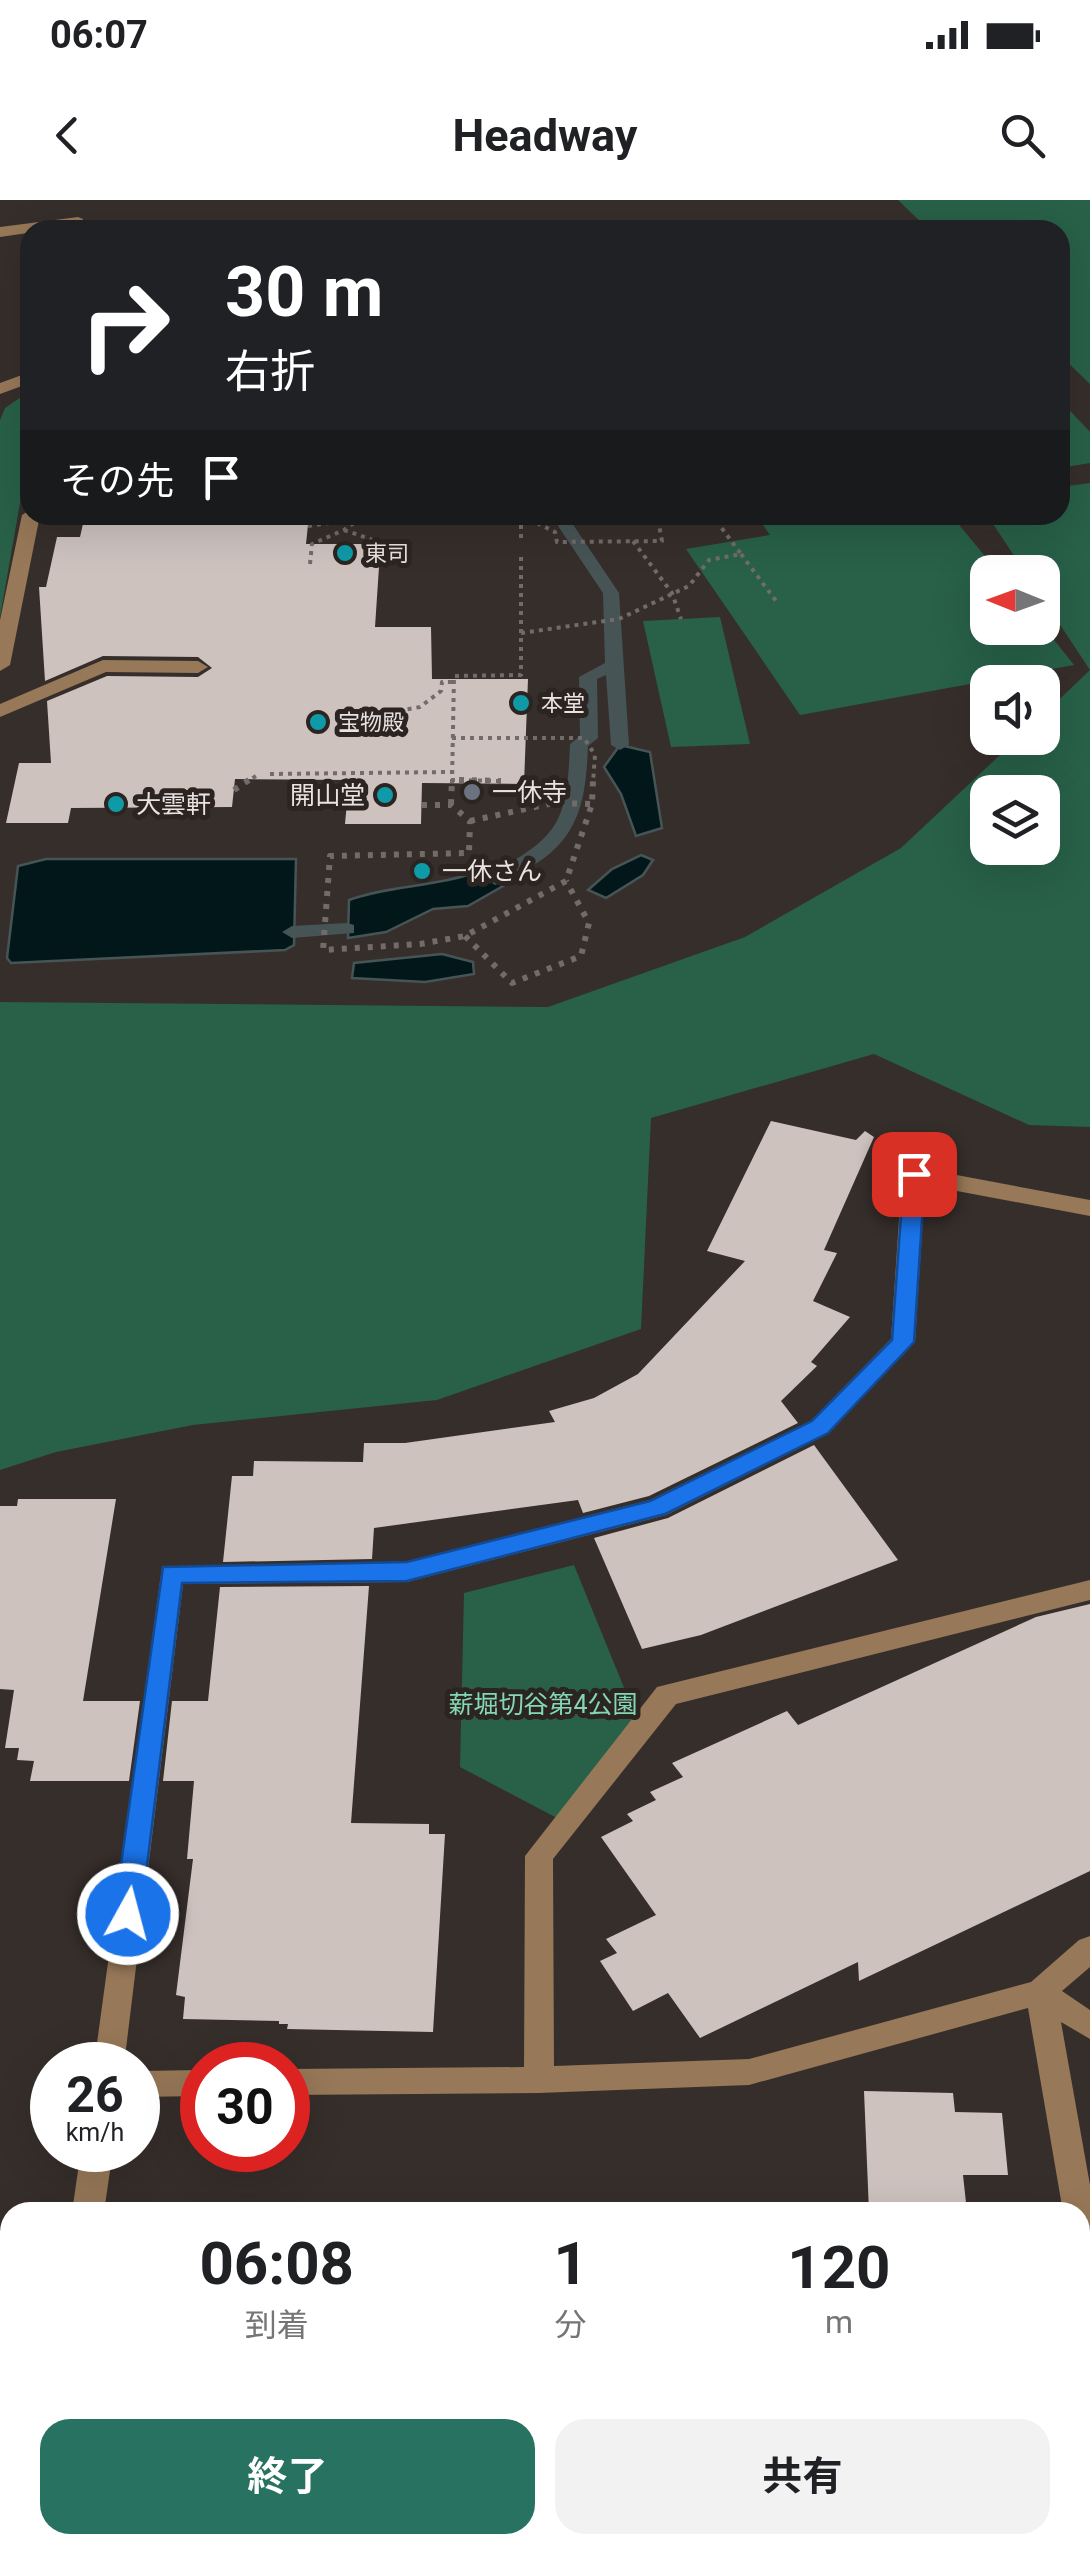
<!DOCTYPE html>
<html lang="ja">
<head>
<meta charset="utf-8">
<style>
  body { margin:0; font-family:Roboto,"Noto Sans JP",sans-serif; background:#f2f2f2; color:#202124; height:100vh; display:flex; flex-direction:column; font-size:38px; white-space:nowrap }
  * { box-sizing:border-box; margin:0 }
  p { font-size:32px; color:#757577 }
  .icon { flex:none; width:55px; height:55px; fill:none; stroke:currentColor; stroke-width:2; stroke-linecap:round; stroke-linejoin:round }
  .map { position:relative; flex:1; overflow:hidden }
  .drawer { position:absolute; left:0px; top:2002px; width:1090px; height:352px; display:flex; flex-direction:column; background:#fff; border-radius:30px 30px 0 0; box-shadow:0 10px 40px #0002 }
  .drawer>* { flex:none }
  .hud { position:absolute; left:20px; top:20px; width:1050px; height:305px; border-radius:30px; box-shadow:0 10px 40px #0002; background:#202124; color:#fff; overflow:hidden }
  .needle { width:65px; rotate:271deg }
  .tools { position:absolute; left:970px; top:355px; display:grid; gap:20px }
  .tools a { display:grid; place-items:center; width:90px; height:90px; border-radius:20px; background:#fff; box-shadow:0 10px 40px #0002; font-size:50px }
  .speed { position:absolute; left:30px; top:1842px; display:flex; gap:20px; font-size:50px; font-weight:700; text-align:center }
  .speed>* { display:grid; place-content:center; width:130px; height:130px; border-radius:50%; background:#fff; box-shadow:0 10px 40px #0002; line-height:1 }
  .speed small { font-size:25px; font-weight:400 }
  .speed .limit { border:15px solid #d22; background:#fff; color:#111 }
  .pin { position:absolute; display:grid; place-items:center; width:85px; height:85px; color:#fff; margin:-42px; border-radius:20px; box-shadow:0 5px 15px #0006 }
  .me { position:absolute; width:110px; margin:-55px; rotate:7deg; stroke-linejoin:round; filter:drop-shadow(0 0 8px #0008) }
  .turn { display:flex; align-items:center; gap:35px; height:210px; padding:0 40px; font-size:45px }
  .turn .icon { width:130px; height:130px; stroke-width:2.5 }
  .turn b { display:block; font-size:70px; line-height:85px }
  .then { display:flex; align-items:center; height:95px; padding:0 40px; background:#0003; gap:20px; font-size:38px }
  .eta { display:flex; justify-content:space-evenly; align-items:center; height:170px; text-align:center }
  .eta b { font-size:60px; font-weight:700; line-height:70px }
  .button { display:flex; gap:20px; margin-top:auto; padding:20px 40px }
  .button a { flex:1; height:115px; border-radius:30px; background:#277260; color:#fff; font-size:40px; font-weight:700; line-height:115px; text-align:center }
  .button a+a { background:#f2f2f2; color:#202124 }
  .status { display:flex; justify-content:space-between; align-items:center; height:70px; padding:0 50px; background:#fff; direction:ltr }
  .status svg { height:28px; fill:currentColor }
  header { display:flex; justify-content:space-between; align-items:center; height:130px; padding:0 40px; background:#fff; font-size:45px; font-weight:700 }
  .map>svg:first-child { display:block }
  .green { fill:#286048; fill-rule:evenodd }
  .water { fill:#02171a; stroke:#475455; stroke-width:2.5 }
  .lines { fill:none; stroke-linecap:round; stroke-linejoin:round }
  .stream { fill:#475455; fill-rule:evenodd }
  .building { fill:#cdc2be }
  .path-far1 { stroke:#736b69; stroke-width:4; stroke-dasharray:4 5; stroke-linecap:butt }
  .path { stroke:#736b69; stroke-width:6; stroke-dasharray:5 8; stroke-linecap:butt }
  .minor { fill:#977858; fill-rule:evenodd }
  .route { fill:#1a73e8; stroke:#114b97; stroke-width:2.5 }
  .culture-dot { fill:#0f9aa8; stroke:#2c2421; stroke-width:4 }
  .worship-dot { fill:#6b7280; stroke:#2c2421; stroke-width:4 }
  .labels { text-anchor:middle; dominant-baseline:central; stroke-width:10; stroke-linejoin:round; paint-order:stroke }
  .far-poi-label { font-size:22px; fill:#e8e2e0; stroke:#2c2421; text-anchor:start }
  .poi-label { font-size:25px; fill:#e8e2e0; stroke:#2c2421; text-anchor:start }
  .park-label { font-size:25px; fill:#82d9b1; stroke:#2c2421 }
</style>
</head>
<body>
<div class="status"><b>06:07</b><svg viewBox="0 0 49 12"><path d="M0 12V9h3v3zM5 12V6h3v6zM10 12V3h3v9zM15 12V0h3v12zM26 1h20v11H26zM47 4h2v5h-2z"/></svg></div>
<header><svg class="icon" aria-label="back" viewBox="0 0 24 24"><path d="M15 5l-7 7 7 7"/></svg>Headway<svg class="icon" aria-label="search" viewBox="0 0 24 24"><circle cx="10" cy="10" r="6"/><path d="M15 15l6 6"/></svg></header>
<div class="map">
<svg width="1090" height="2354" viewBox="0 0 1090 2354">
  <rect width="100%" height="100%" fill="#362e2b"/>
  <path class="green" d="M 898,0 L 1090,0 L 1090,184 L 1060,155 L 1060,30 L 929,30 Z
    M 24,195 L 30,197 L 30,246 L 0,417 L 0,220 L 5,208 Z
    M 1060,200 L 1090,232 L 1090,263 L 1060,268 Z
    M 1090,283 L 1090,927 L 1029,925 L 874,854 L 651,918 L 641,1129 L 437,1200 L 193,1225 L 56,1252 L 0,1270 L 0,802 L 548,807 L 745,737 L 901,648 L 1018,538 L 1042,538 L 1043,515 L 1090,470 L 1043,399 L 1042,372 L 1025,372 L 987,315 L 1060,315 L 1060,287 ZM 988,592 L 1042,592 L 1042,648 L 988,648 Z
    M 756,315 L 951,315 L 998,372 L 988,372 L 988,428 L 1043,426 L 1074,465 L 800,515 L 686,349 L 770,335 Z
    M 720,417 L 750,544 L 671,547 L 643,421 Z
    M 574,1365 L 636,1517 L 557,1618 L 460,1567 L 464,1393 Z"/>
  <path class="water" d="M 620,545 L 650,552 L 662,628 L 636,636 L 621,594 L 604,567 Z
    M 641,655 L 653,660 L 643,675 L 606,698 L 588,690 L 612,669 Z
    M 46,659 L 296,659 L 294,745 L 285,750 L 11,763 L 7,758 L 18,666 Z
    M 485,669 L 503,686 L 468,706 L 433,709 L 386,732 L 348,738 L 349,700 C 395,684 437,688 485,669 Z
    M 442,754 L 473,762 L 474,774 L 425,782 L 352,778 L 354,763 Z"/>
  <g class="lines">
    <path class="stream" d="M 556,315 L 572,315 L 574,326 L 619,393 L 629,545 L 620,550 L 611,545 L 606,475 L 597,479 L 598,538 L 588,546 C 586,595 581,635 537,663 C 524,671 510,680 495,685 L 486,679 L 488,675 C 559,637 567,624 570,544 L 580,536 L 579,477 L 605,463 L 603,393 L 558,326 Z
      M 347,723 L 354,725 L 354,733 L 292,738 L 282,732 L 292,726 Z"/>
  </g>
  <path class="building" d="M 85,315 L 309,315 L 306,344 L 366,344 L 365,367 L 379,367 L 375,427 L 431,427 L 432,479 L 528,479 L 524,584 L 422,583 L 421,624 L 345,624 L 349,580 L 235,579 L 232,607 L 71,608 L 68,623 L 6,623 L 19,563 L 51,563 L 47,501 L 107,476 L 198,477 L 212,468 L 198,457 L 103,456 L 45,481 L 39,387 L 46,387 L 57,337 L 80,337 Z
    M 771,921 L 856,940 L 865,931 L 874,937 L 824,1050 L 837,1053 L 813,1101 L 850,1117 L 811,1162 L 817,1166 L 781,1201 L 798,1223 L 649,1296 L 583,1313 L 578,1300 L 374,1328 L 372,1359 L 223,1362 L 232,1276 L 253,1276 L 254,1261 L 363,1262 L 364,1243 L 405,1243 L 555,1222 L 549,1211 L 594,1198 L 638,1174 L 745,1061 L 707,1051 Z
    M 814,1245 L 898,1360 L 701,1435 L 642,1449 L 594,1338 L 668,1318 Z
    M 18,1299 L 116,1299 L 83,1501 L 140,1501 L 129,1581 L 30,1581 L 34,1561 L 17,1560 L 19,1548 L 5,1548 L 14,1490 L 0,1489 L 0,1306 L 17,1306 Z
    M 369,1386 L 351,1623 L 429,1624 L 429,1634 L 445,1634 L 433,1832 L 287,1829 L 288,1824 L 279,1824 L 279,1821 L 183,1819 L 185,1797 L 176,1795 L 193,1659 L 187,1659 L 194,1581 L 163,1581 L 172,1501 L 208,1501 L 220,1387 Z
    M 1090,1404 L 1090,1671 L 859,1781 L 858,1762 L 700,1838 L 668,1793 L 633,1811 L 600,1761 L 617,1753 L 606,1739 L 656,1715 L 601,1637 L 633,1621 L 627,1614 L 656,1600 L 650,1592 L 683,1577 L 672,1563 L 787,1511 L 798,1525 L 1036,1417 Z
    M 864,1891 L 953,1893 L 955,1912 L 1002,1913 L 1008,1975 L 963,1975 L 967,2012 L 869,2012 Z"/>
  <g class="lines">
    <path class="path-far1" d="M 521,315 L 555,332 L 557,342 L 662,341 L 657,315
      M 521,316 L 521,340
      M 308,326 L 386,315
      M 344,330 L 376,341 L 374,364
      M 633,341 L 672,393 L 681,419
      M 741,354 L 776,401
      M 310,364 L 312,344 L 344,330 L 365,315
      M 521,433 L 619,419 L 689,386 L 709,360 L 741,354 L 712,315
      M 381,514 L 420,507 L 441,491 L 442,482 L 454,482
      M 452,538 L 584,538 L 595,555 L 593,583
      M 270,574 L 451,572
      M 451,580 L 501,581
      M 245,583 L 259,574
      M 452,583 L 454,476 L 521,475 L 521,352"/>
    <path class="path" d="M 459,580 L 501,581
      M 234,590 L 249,580
      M 451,604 L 452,580
      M 422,605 L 451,605 L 470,621 L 469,653 L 330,656 L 323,750 L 420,744 L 465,736 L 566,681 L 592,604 L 593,580
      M 470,621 L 553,603 L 592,604
      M 465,736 L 512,783 L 581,756 L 589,723 L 566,681"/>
    <path class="minor" d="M 78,17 L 83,19 L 83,25 L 0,37 L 0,27 Z
      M 30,172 L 30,183 L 0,194 L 0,183 Z
      M 30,310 L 30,315 L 40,315 L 10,465 L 0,471 L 0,420 L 22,315 Z
      M 103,460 L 198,461 L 208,467 L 198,473 L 106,472 L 0,517 L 0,504 Z
      M 914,967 L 1090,1000 L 1090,1016 L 925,985 L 915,1142 L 829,1233 L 666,1315 L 407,1382 L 183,1384 L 124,1865 L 94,1865 L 162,1367 L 407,1362 L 650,1300 L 811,1221 L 891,1139 L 902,975 Z
      M 1090,1380 L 1090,1400 L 676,1504 L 553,1659 L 554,1866 L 749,1859 L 1031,1782 L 1079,1740 L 1090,1736 L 1090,1767 L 1062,1791 L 1090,1810 L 1090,1839 L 1061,1822 L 1090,1985 L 1090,2091 L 1080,2087 L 1080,2012 L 1063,2012 L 1028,1808 L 749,1885 L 539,1893 L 288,1895 L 288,1869 L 524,1867 L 525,1656 L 657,1487 Z
      M 202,1870 L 202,1896 L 138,1897 L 138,1871 Z
      M 81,1950 L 113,1950 L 104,2012 L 72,2012 Z
      M 0,2104 L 10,2104 L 10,2134 L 0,2134 Z
      M 70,2345 L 106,2345 L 109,2354 L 73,2354 Z"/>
  </g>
  <path class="route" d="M 914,968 L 925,974 L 914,1142 L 828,1233 L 665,1314 L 407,1381 L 182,1383 L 141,1714 L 137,1722 L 128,1725 L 118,1722 L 114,1714 L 163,1367 L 407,1362 L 650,1301 L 812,1221 L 892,1140 L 904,974 Z"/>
  <g class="culture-dot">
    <circle cx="345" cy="353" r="10"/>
    <circle cx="521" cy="503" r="10"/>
    <circle cx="318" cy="522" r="10"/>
    <circle cx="385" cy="595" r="10"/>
    <circle cx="116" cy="604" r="10"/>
    <circle cx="422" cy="671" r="10"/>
  </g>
  <circle class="worship-dot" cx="472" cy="592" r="10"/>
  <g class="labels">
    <g class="far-poi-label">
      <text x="365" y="353">東司</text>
      <text x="541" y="503">本堂</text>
      <text x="338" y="522">宝物殿</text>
    </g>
    <g class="poi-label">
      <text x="492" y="592">一休寺</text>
      <text x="365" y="595" text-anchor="end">開山堂</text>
      <text x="136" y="604">大雲軒</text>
      <text x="442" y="671">一休さん</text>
    </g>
    <g class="park-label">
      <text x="543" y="1504">薪堀切谷第4公園</text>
    </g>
  </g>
</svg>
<div class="tools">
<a><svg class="needle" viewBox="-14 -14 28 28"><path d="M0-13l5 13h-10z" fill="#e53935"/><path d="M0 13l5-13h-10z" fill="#757577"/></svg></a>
<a><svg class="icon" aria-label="sound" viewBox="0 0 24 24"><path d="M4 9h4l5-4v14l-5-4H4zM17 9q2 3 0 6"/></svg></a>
<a><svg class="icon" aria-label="layers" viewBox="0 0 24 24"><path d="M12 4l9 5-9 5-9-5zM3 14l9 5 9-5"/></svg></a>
</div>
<div class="speed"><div>26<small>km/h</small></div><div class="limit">30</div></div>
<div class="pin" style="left:914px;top:974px;background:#d93025"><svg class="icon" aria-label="arrive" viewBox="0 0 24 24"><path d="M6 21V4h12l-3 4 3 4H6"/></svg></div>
<svg class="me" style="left:128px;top:1714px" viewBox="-20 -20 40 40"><circle r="17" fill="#1a73e8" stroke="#fff" stroke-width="3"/><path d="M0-11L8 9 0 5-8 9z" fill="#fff"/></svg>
<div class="hud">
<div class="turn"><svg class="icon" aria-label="right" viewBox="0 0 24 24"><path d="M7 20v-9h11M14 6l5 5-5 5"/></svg><div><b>30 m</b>右折</div></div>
<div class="then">その先<svg class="icon" aria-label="arrive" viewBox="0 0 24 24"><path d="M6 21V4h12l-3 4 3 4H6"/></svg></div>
</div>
<section class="drawer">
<div class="eta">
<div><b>06:08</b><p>到着</p></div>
<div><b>1</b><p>分</p></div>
<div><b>120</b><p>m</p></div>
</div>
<div class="button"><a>終了</a><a>共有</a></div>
</section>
</div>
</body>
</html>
